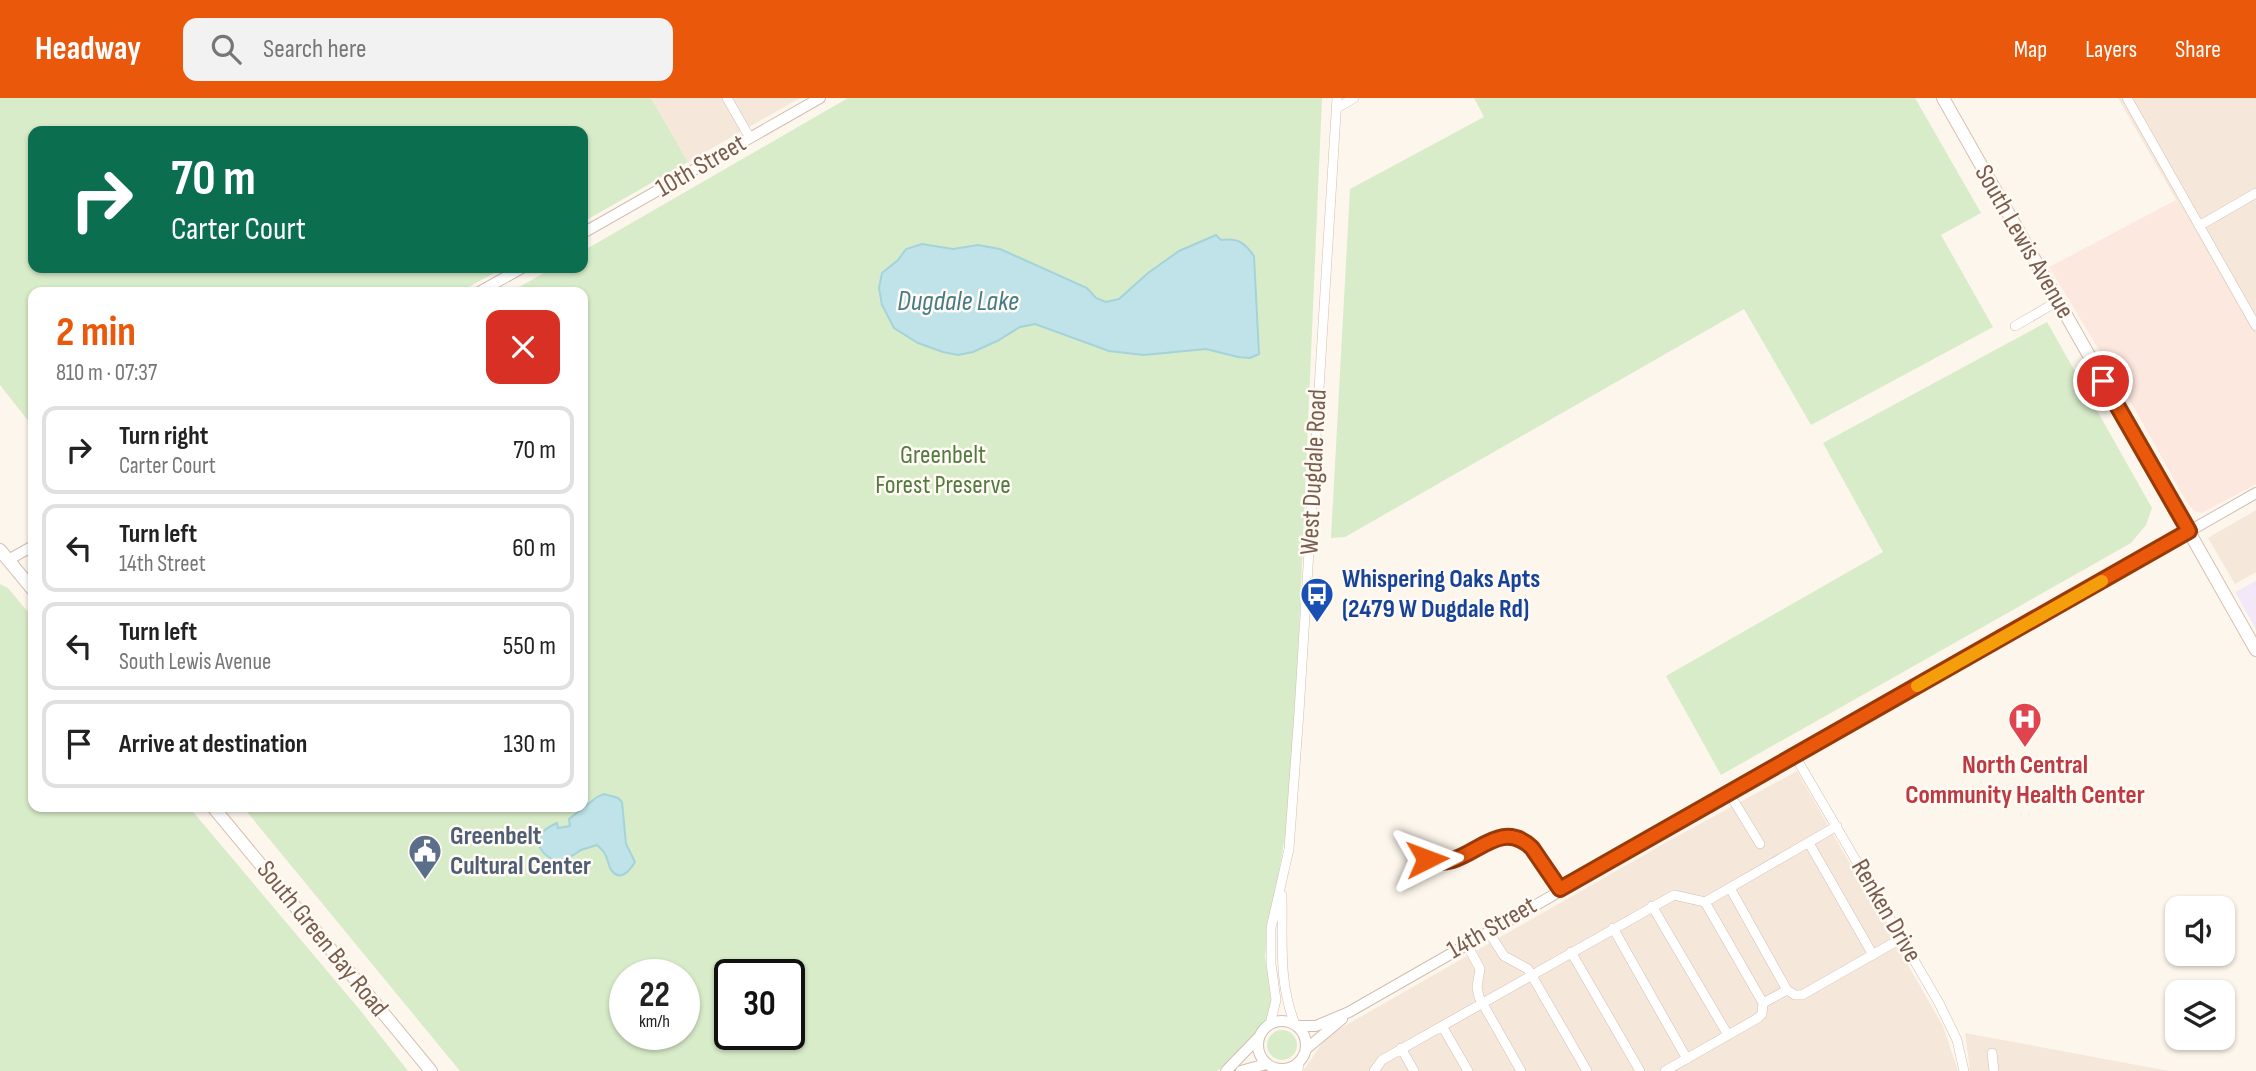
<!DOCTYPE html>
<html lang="en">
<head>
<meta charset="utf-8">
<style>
  body { margin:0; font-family:"Sofia Sans Condensed",sans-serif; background:#f2f2f2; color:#222; height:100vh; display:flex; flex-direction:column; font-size:26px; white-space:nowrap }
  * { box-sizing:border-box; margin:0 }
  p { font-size:23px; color:#767676 }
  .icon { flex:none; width:38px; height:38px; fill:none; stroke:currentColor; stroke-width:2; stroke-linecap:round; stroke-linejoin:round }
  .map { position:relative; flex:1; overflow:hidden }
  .side { position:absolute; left:28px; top:189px; width:560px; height:525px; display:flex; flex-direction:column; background:#fff; border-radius:14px; box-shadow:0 2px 5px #0004 }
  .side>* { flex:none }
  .hud { position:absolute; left:28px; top:28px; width:560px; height:147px; border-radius:14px; box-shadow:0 2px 5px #0004; background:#0b6e4f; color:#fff; overflow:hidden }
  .controls { position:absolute; left:2165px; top:798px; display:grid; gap:14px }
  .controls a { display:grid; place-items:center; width:70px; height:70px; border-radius:14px; background:#fff; box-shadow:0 2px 5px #0004; font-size:35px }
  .speed { position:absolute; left:609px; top:861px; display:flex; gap:14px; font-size:35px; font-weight:700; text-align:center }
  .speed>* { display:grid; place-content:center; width:91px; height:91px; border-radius:50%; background:#fff; box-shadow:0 2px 5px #0004; line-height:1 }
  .speed small { font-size:18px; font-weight:400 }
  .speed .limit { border:4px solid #111; border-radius:10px; background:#fff; color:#111 }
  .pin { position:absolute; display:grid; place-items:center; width:60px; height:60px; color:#fff; margin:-30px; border:4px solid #fff; border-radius:50%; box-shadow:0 2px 7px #0007 }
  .me { position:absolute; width:77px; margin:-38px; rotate:87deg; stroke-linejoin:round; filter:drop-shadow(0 0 5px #0008) }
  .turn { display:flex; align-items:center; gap:24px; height:147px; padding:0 28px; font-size:32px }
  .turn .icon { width:91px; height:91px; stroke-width:2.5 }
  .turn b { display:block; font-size:49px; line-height:60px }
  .round { display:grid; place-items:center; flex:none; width:74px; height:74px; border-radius:14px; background:#f2f2f2 }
  .summary { display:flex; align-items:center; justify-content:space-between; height:119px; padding:0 28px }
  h1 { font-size:42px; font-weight:700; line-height:52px; color:#ea580c }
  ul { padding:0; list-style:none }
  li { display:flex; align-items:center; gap:21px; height:88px; margin:0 14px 10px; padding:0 14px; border:4px solid #e0e0e0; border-radius:14px }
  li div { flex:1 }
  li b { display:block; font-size:26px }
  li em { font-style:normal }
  header { display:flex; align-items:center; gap:42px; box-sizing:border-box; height:98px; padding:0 35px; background:#ea580c; color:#fff }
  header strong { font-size:33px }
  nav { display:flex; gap:38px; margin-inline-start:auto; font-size:24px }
  .search { width:490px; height:63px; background:#f2f2f2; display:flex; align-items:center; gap:18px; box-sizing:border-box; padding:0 24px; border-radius:14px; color:#767676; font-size:26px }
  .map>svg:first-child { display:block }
  .residential { fill:#f5e8da }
  .commercial { fill:#fde8e0 }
  .education { fill:#f3e8fa }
  .green { fill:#d8ecc9; fill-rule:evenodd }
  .water { fill:#bfe3e8; stroke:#a5d3da; stroke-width:2 }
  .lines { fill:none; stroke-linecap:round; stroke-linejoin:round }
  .minor-casing { stroke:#d1beb0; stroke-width:10 }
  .tertiary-casing { stroke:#d1beb0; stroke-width:12 }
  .secondary-casing { stroke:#d6c0b0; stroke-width:14 }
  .minor { stroke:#fff; stroke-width:9 }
  .tertiary { stroke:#fff; stroke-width:10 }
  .secondary { stroke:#fff; stroke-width:12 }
  .route-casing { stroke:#983908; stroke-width:18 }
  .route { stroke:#ea580c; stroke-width:12 }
  .slow { stroke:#f59e0b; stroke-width:12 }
  .labels { text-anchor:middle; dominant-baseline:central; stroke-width:5; stroke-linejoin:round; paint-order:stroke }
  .street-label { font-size:26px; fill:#7a5c4d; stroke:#fffaf3 }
  .park-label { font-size:26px; fill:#537a41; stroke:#fffaf3 }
  .transit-label { font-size:26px; font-weight:bold; fill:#164399; stroke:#fffaf3; text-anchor:start }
  .health-label { font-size:26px; font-weight:bold; fill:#be3a42; stroke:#fffaf3 }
  .service-label { font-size:26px; font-weight:bold; fill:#4e5e75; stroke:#fffaf3; text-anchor:start }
  .water-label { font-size:28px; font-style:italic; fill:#437c86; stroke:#fffaf3 }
</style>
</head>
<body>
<header>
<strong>Headway</strong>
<div class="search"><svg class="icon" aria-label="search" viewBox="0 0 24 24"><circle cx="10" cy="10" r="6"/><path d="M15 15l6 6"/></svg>Search here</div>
<nav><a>Map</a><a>Layers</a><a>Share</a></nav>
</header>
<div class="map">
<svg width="2256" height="973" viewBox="0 0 2256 973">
  <rect width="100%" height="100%" fill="#fdf6ec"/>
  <path class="residential" d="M 651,0 L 800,0 L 688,64 Z
    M 2118,0 L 2256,0 L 2256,237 L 2249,229 Z
    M 2256,412 L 2256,474 L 2235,486 L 2208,440 Z
    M 1797,673 L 1943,928 L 1958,973 L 1303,973 L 1327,938 L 1672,741 Z
    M 1965,935 L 2169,973 L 1970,973 Z"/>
  <path class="commercial" d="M 2176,102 L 2249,229 L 2256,237 L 2256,386 L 2202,415 L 2194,413 L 2186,403 L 2133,308 L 2049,169 Z"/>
  <path class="education" d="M 2256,483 L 2256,531 L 2235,494 Z"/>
  <path class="green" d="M 0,0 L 651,0 L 688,64 L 583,124 L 583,33 L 33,33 L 33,170 L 503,170 L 460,194 L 33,194 L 33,329 L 0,287 Z
    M 848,0 L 1322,0 L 1292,697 L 1265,857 L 1272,911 L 1265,924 L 1237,957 L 1217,973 L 460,973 L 243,709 L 583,709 L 583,194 L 510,194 L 553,170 L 583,170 L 583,153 ZM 625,877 L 684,877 L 684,936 L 625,936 ZM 730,877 L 789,877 L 789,936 L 730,936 Z
    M 1474,0 L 1915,0 L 1981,115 L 1941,137 L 1993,229 L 1811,327 L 1744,211 L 1345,439 L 1331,440 L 1350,91 L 1484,19 Z
    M 2047,224 L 2152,410 L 2146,427 L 2131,445 L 1721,677 L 1666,578 L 1883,454 L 1823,345 Z
    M 0,486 L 8,490 L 33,520 L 33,709 L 189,709 L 360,912 L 408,973 L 0,973 Z
    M1267 947a15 15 0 1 1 30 0a15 15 0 1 1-30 0Z"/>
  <path class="water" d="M 1216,137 L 1221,142 C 1238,140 1244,144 1254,158 L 1259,256 L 1250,260 L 1238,259 L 1206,251 L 1144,257 L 1109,253 L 1035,226 L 1020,229 L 997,243 L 973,254 L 958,257 L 943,254 L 918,245 L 894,230 L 882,207 L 879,190 L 882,175 L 898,162 L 906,151 L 922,146 L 953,151 L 978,147 L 1000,151 L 1087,190 L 1096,200 L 1106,204 L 1119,201 L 1148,175 L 1179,153 Z
    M 604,696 L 618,700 L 622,704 L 626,746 L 635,764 C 630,772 621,784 612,773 C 608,768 608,761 605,756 C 603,752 600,750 597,747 L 581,752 L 561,765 C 536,756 529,737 557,725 L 558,730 L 570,728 L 569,721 L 597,699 Z"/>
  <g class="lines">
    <defs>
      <path id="minor" d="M 727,0 L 750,40
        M 2127,0 L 2256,228
        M 1337,10 L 1354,0
        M 2199,128 L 2256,95
        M 2015,228 L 2058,203
        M 1795,658 L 1939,905 L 1957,942 L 1964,973
        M 1729,695 L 1760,746
        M 1809,745 L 1873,857
        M 1409,748 C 1421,756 1430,765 1446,765 C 1477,751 1512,719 1539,758 C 1546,769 1552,781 1560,791
        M 1730,790 L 1787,892
        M 1282,797 C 1283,842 1278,884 1295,926
        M 1705,804 L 1837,728
        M 1652,808 L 1728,937
        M 1613,830 L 1687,961
        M 1488,833 L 1504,858 L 1528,871 L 1587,973
        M 1466,845 L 1480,871 L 1477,889 L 1479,899 L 1521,973
        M 1571,854 L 1640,973
        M 1763,905 L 1787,892 L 1795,897 L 1802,897 L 1902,840
        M 1270,926 L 1276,902 L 1271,866 L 1271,830 L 1289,751 L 1299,614 L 1337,0
        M 1442,928 L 1468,973
        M 1401,950 L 1414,973
        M 1992,955 L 1994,973
        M 1271,969 L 1274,973
        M 1298,973 L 1299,964
        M 1374,973 L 1382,962 L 1674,797 L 1705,804 L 1763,905 L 1762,916 L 1758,920 L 1665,973"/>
      <path id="tertiary" d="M 583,135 L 820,0
        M 479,194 L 522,170
        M 8,462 L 33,448
        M1258 947a24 24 0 1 1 48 0a24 24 0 1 1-48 0Z
        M 1297,928 L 1316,928 L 1349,914 L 2256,395
        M 1306,951 L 1342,921
        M 1226,973 L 1258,940
        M 1241,973 L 1266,966"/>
      <path id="secondary" d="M 1943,0 L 2256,552
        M 0,452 L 33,492
        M 213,709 L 431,973"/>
    </defs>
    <use href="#minor" class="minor-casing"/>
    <use href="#tertiary" class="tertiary-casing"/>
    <use href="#secondary" class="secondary-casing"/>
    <use href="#minor" class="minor"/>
    <use href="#tertiary" class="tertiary"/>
    <use href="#secondary" class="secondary"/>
  </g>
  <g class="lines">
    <defs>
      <path id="route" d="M 1427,761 C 1466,778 1495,714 1532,750 L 1560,791 L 2189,433 L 2103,283"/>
    </defs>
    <use href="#route" class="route-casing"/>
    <use href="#route" class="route"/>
    <path class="slow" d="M 1917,588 L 2102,483"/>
  </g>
  <defs>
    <symbol id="bus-pin" viewBox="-11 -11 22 30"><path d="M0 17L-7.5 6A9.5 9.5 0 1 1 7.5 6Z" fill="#1a4fb4" stroke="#fffaf3"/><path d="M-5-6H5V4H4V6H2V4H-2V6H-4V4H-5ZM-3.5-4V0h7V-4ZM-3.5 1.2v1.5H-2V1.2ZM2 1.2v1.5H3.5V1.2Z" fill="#fff"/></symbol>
    <symbol id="hospital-pin" viewBox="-11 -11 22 30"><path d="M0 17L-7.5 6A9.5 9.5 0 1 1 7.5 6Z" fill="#e0444e" stroke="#fffaf3"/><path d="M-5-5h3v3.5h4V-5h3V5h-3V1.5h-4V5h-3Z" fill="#fff"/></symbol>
    <symbol id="civic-pin" viewBox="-11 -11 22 30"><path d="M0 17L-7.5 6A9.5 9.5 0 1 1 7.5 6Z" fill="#5c6f8a" stroke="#fffaf3"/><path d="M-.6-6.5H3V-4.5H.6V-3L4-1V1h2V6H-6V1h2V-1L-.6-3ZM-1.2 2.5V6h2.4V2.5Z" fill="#fff"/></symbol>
  </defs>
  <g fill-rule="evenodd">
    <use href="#bus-pin" x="1298" y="477" width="38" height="52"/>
    <use href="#hospital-pin" x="2006" y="602" width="38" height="52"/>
    <use href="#civic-pin" x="406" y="734" width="38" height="52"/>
  </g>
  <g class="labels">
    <g class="street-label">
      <text transform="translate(701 68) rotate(-30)">10th Street</text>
      <text transform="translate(2024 144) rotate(60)">South Lewis Avenue</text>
      <text transform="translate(1314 374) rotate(-87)">West Dugdale Road</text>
      <text transform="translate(1886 813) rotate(60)">Renken Drive</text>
      <text transform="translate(1492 830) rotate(-30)">14th Street</text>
      <text transform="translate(322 841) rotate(51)">South Green Bay Road</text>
    </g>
    <g class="park-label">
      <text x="943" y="357">Greenbelt<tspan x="943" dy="30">Forest Preserve</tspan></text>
    </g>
    <g class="transit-label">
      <text x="1342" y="481">Whispering Oaks Apts<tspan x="1342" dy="30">(2479 W Dugdale Rd)</tspan></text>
    </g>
    <g class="health-label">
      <text x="2025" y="667">North Central<tspan x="2025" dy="30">Community Health Center</tspan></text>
    </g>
    <g class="service-label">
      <text x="450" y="738">Greenbelt<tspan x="450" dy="30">Cultural Center</tspan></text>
    </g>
    <g class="water-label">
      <text x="958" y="203">Dugdale Lake</text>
    </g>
  </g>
</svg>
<div class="controls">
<a><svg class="icon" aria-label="sound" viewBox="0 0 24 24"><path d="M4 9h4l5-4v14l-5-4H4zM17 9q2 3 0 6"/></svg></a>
<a><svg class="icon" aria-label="layers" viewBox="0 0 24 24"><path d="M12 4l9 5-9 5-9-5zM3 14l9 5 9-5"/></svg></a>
</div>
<div class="speed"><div>22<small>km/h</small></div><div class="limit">30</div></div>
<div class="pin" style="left:2103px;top:283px;background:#d93025"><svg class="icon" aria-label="arrive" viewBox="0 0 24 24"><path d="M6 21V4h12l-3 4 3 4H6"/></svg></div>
<svg class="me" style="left:1427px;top:761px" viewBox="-20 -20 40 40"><path d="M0-17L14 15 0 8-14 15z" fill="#ea580c" stroke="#fff" stroke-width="4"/></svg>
<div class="hud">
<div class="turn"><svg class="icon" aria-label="right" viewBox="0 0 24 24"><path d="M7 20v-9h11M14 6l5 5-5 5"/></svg><div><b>70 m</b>Carter Court</div></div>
</div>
<section class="side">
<div class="summary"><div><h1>2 min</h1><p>810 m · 07:37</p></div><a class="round" style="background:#d93025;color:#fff"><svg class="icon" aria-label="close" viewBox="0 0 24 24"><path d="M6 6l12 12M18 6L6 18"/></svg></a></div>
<ul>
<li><svg class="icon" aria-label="right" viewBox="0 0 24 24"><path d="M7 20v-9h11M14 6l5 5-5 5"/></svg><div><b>Turn right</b><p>Carter Court</p></div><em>70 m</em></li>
<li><svg class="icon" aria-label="left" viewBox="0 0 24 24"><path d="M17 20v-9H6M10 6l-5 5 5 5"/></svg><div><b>Turn left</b><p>14th Street</p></div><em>60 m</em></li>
<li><svg class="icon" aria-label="left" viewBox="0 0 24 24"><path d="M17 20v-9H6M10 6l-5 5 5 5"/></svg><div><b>Turn left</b><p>South Lewis Avenue</p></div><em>550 m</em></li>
<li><svg class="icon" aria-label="arrive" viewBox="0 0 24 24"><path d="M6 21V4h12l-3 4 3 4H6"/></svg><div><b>Arrive at destination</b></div><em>130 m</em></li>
</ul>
</section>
</div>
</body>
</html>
